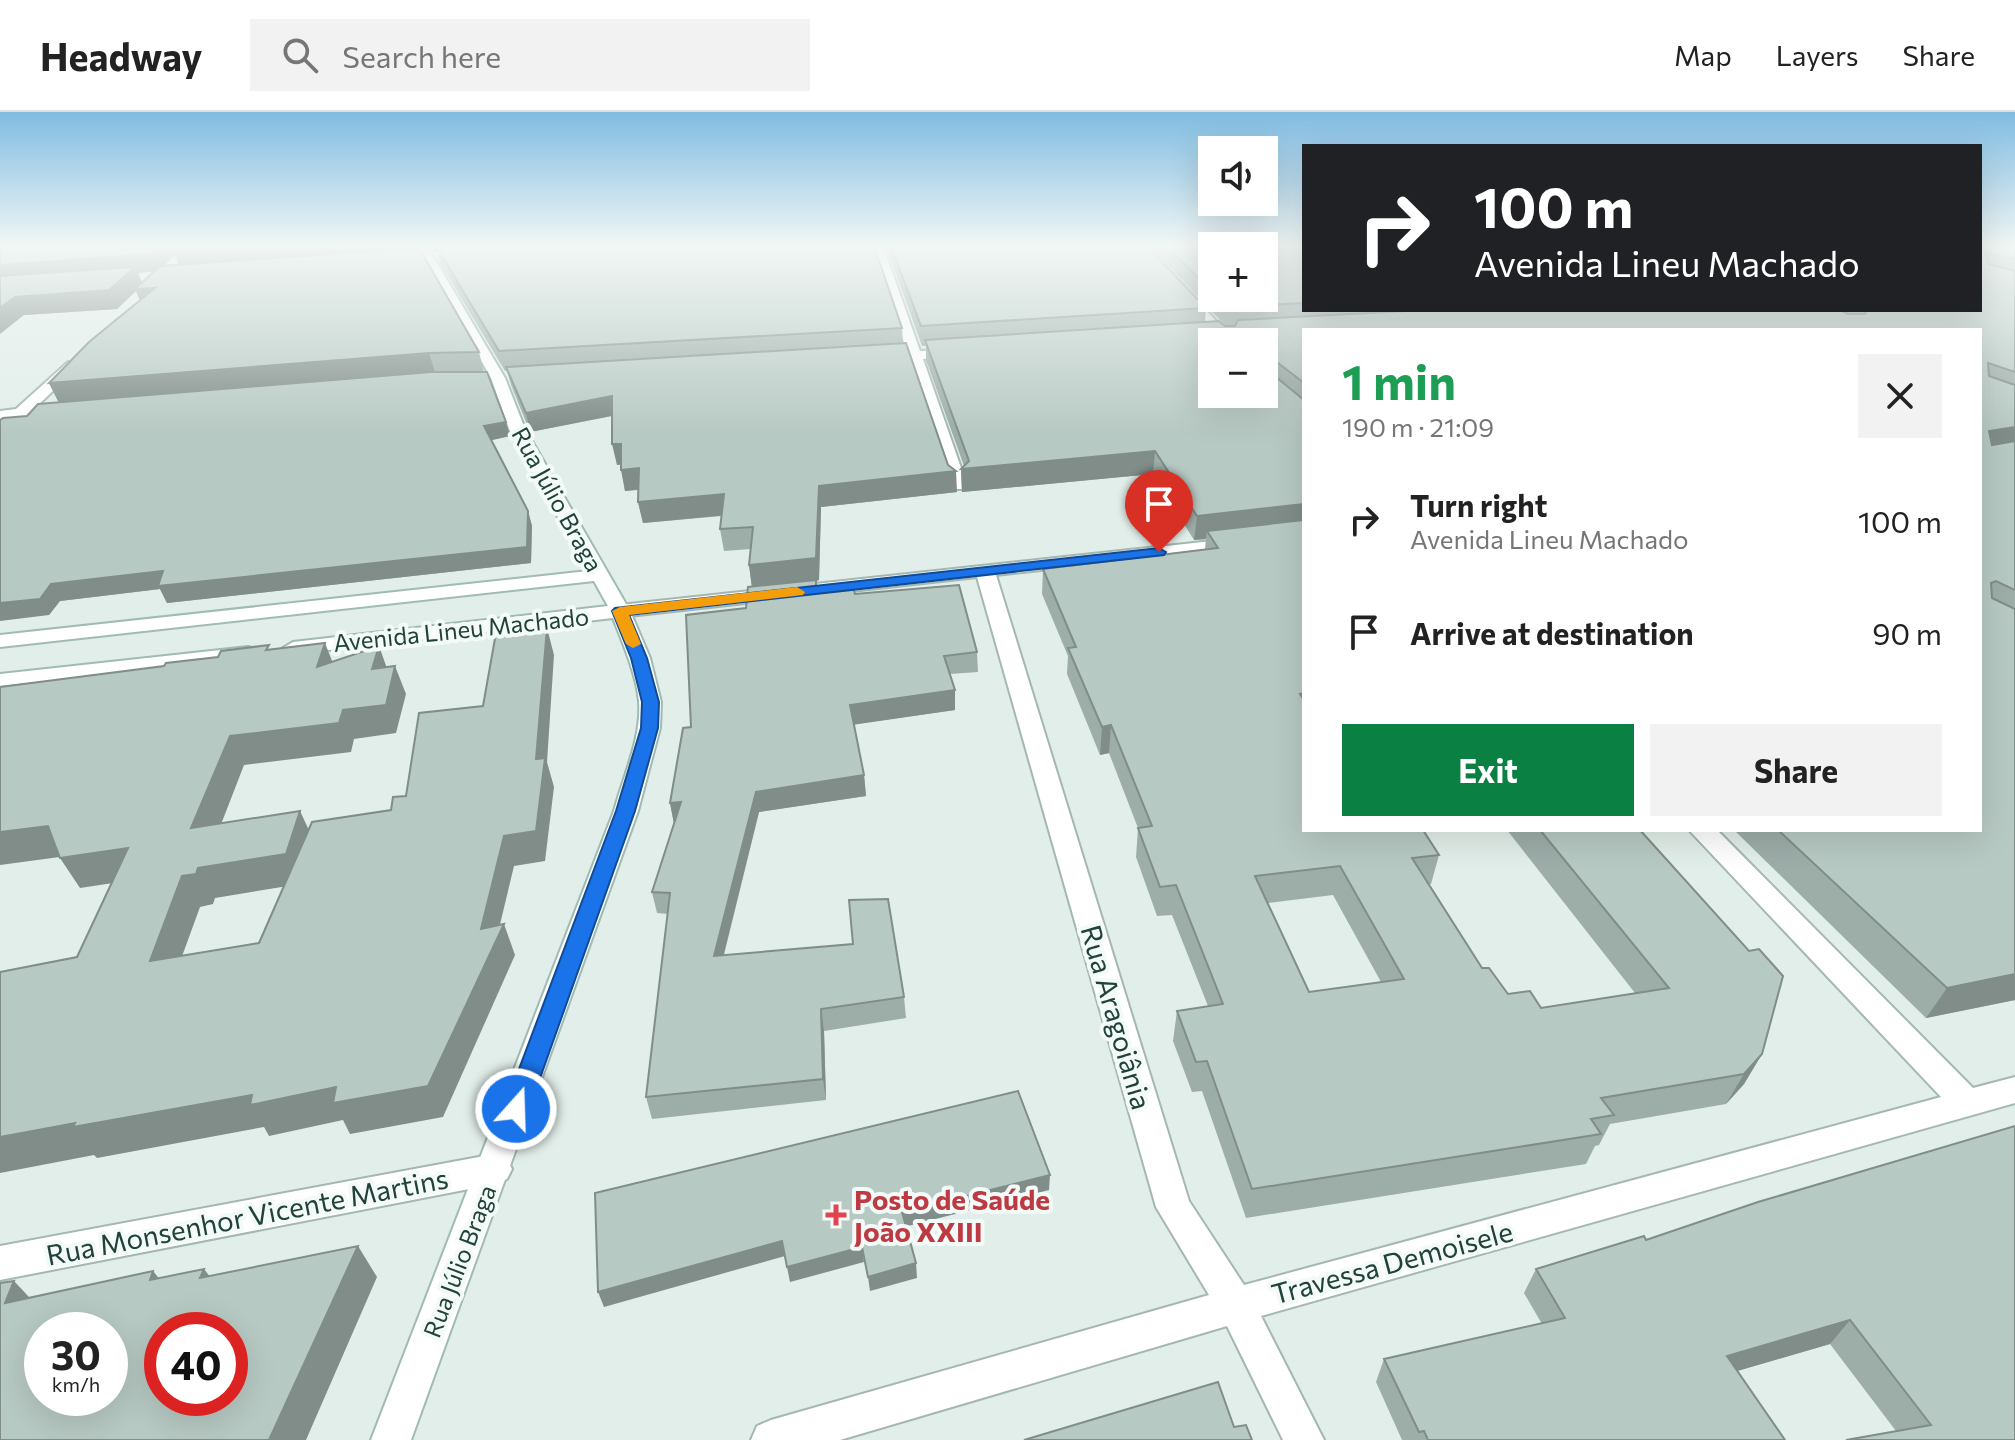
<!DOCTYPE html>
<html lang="en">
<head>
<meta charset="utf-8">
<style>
  body { margin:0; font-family:Commissioner,sans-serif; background:#f2f2f2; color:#222; height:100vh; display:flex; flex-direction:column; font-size:30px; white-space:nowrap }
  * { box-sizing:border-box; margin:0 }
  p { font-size:26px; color:#767676 }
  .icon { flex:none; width:44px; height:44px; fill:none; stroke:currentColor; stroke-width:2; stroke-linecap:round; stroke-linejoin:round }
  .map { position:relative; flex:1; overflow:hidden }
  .details { position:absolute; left:1302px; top:216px; width:680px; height:504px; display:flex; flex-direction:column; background:#fff; border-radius:0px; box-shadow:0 8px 32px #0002 }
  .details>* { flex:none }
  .banner { position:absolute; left:1302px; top:32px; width:680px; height:168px; border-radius:0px; box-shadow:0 8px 32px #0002; background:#202124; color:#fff; overflow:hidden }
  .buttons { position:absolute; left:1198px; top:24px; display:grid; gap:16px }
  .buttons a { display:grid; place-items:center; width:80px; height:80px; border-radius:0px; background:#fff; box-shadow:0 8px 32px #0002; font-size:40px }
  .speed { position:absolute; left:24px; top:1200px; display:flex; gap:16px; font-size:40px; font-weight:700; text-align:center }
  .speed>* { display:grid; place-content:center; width:104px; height:104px; border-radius:50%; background:#fff; box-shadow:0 8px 32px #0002; line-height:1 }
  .speed small { font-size:20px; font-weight:400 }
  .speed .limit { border:12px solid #d22; background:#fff; color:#111 }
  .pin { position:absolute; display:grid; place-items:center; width:68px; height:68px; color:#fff; margin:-82px -34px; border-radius:50% 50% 50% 0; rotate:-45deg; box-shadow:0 0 8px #0007 }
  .pin .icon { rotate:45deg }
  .me { position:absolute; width:88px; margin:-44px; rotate:20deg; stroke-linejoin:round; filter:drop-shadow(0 0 6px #0008) }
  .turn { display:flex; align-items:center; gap:28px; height:168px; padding:0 40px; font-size:36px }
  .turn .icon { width:104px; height:104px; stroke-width:2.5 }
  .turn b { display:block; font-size:56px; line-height:68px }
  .round { display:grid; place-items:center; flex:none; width:84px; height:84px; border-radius:0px; background:#f2f2f2 }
  .summary { display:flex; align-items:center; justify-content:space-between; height:136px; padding:0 40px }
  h1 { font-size:48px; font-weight:700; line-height:60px; color:#1e9e55 }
  .button { display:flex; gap:16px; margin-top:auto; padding:16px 40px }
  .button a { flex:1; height:92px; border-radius:0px; background:#0b8043; color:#fff; font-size:32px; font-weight:700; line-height:92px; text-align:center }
  .button a+a { background:#f2f2f2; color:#222 }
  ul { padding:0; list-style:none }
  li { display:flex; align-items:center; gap:24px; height:112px; padding:0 40px }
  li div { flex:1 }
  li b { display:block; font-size:30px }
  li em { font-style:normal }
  header { display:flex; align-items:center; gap:48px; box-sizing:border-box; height:112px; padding:0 40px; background:#fff; border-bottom:2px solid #e0e0e0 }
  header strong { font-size:38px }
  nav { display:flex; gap:44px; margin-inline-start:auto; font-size:28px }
  .search { width:560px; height:72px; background:#f2f2f2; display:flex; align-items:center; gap:20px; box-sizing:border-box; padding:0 28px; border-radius:0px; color:#767676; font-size:30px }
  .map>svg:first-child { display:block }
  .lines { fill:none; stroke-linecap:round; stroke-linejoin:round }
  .street-casing { stroke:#a4b7b1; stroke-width:4 }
  .secondary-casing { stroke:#9fbbb3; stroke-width:4 }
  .street { fill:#fff; fill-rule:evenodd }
  .secondary { fill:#fff; fill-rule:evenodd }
  .wall { fill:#9dada8; fill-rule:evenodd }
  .shaded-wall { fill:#808d88 }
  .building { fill:#b7c9c3; stroke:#808d88; stroke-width:2; fill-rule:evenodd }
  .route { fill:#1a73e8; stroke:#114b97; stroke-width:2 }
  .slow { fill:#f59e0b }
  .health-dot { fill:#e0444e; stroke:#f3faf7; stroke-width:3 }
  .labels { text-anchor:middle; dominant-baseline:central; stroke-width:8; stroke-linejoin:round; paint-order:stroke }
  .street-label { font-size:24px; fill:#20423a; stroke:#f3faf7 }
  .near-street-label { font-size:28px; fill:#20423a; stroke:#f3faf7 }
  .near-health-label { font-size:28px; font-weight:bold; fill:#be3a42; stroke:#f3faf7; text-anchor:start }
</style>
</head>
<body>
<header>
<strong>Headway</strong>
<div class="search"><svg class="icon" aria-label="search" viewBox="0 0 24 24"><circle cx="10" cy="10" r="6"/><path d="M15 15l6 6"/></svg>Search here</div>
<nav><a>Map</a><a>Layers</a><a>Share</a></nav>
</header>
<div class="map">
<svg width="2015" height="1328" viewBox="0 0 2015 1328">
  <rect width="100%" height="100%" fill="#e2eee9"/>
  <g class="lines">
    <defs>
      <path id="street" d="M 873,134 L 883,134 L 920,239 L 959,237 L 966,241 L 959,245 L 923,247 L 967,373 L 965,377 L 953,377 L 951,373 L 910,248 L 880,250 L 873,246 L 880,242 L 907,240 Z
        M 1134,134 L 1145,134 L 1236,230 L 1222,230 Z
        M 68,250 L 80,253 L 35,296 L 61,294 L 68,298 L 66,301 L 25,305 L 0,325 L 0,312 L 5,307 L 0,307 L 0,299 L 16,297 Z
        M 1304,419 L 1304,429 L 996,463 L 1189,1089 L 1244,1173 L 1941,985 L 1689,718 L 1717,718 L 1973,976 L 2015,965 L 2015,991 L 1261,1204 L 1324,1328 L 1283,1328 L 1227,1214 L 840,1328 L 751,1328 L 757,1314 L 771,1308 L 1209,1183 L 1156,1095 L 977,465 L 620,505 L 610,499 L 620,493 Z
        M 495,1042 L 507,1047 L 512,1057 L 507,1067 L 495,1072 L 0,1168 L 0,1134 Z"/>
      <path id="secondary" d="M 417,134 L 427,134 L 505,266 L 525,317 L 630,499 L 650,546 L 661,590 L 660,616 L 638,699 L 411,1328 L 371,1328 L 614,699 C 623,665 642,625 639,589 C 636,561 623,532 613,506 L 293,542 L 283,536 L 293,530 L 608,494 L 594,469 L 0,535 L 0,523 L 588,459 L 509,317 L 491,266 Z
        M 248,535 L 255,537 L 258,541 L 255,545 L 0,574 L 0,562 Z"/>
    </defs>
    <use href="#street" class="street-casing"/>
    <use href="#secondary" class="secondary-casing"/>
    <use href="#street" class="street"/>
    <use href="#secondary" class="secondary"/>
  </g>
  <path class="wall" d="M 0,134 L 416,134 L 479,240 L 484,260 L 510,324 L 491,328 L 528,399 L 532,414 L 531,451 L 167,491 L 160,477 L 60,489 L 49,503 L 27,304 L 59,291 L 49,271 L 140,189 L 136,179 L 117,197 L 24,203 ZM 175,143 L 179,153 L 164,154 ZM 155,159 L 142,171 L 138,161 Z
    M 429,134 L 874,134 L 902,216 L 903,231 L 957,380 L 821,395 L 819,468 L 816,469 L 817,479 L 855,482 L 977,540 L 978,560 L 950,562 L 955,598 L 854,612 L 864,663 L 866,684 L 759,700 L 724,843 L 904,885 L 906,906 L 824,919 L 826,988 L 652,1007 L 646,985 L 668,802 L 657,801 L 652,780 L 674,711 L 670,691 L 691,615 L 746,496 L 752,475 L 749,453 L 751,437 L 724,439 L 720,417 L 722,404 L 643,411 L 638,390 L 638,378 L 625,379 L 621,352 L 617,353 L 612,304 L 530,320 L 511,273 L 507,259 L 505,259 L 440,151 L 438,140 L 434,140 Z
    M 886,134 L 1147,134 L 1206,196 L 1205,210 L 1226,214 L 1149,134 L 1212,134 L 1212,186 L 1264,186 L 1304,134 L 1304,198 L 1980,198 L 1980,134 L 2015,134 L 2015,888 L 1926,906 L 1734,718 L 1980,718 L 1980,218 L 1304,218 L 1304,718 L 1439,743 L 1431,772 L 1429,772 L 1482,856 L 1508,882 L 1541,896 L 1635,881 L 1507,718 L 1640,718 L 1762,942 L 1744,972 L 1726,992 L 1610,1012 L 1599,1033 L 1595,1034 L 1586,1052 L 1246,1106 L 1202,979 L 1192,980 L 1173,929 L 1177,899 L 1208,894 L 1172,803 L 1157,804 L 1136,745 L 1138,716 L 1109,641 L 1100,643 L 1067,562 L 1068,544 L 1042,482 L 1043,457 L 1205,437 L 1206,427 L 1194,428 L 1153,362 L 962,380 L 961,357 L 964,354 L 926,248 L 926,234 L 922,234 ZM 1333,783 L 1381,870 L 1309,880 L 1267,791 Z
    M 1758,1090 L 2015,1328 L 1896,1319 L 1830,1232 L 1737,1259 L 1785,1328 L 1402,1328 L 1376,1270 L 1384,1247 L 1542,1212 L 1524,1181 L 1536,1157 L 1646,1128 Z"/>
  <path class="shaded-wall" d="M 160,134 L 416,134 L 418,142 L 181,157 L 175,143 L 158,159 L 138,161 L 143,173 L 155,176 L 143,195 L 136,179 L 117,197 L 24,203 L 0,222 L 0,153 Z
    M 433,134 L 436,134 L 438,140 L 434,140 Z
    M 429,241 L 435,260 L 59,291 L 49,271 Z
    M 612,284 L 616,303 L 530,320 L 526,301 Z
    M 506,310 L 510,324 L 488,329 L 484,314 Z
    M 2015,315 L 2015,336 L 1980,341 L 1989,319 Z
    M 612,332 L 621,332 L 625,352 L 617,353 Z
    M 1155,339 L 1153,362 L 962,380 L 961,357 Z
    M 639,356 L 643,377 L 625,379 L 621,358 Z
    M 956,359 L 957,380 L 821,395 L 819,468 L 816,469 L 818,486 L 752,476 L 749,453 L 819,374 Z
    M 724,382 L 727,403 L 643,411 L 638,390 Z
    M 1304,392 L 1304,416 L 1207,419 L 1206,427 L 1194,428 L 1197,404 Z
    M 528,399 L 532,414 L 531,451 L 167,491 L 160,477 L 60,489 L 49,503 L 0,509 L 0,491 L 51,472 Z
    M 547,516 L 554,543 L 547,650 L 554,675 L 545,749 L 514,754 L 496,829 L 504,812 L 515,843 L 443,1005 L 350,1022 L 343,1008 L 269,1024 L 264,1015 L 97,1046 L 94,1043 L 0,1061 L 0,1025 L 481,817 L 504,724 L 536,647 Z
    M 325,531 L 336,559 L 317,555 Z
    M 379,534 L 389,562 L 372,557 Z
    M 395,554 L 406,582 L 396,621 L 354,627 L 351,640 L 244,653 L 208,746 L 191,716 L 230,624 L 343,598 Z
    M 955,578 L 955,598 L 852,613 L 850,593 Z
    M 1111,613 L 1109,641 L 1100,643 L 1102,615 Z
    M 864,663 L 866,684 L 759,700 L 718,865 L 714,844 L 756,680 Z
    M 681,690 L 674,712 L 670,691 Z
    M 300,699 L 314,729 L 300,772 L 215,786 L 213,792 L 200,795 L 169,880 L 150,849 L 182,764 Z
    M 48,714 L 67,744 L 0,753 L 0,720 Z
    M 128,736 L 146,766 L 80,776 L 60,746 Z
    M 2015,862 L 2015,888 L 1926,906 L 1947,876 Z
    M 821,897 L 824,919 L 826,988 L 823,967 Z
    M 1762,942 L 1744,972 L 1726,992 L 1744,962 Z
    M 1050,1063 L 1049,1078 L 904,1115 L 902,1100 Z
    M 782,1129 L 785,1144 L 604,1195 L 598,1180 Z
    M 358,1134 L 377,1165 L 306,1328 L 269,1328 Z
    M 862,1135 L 864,1150 L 790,1170 L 787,1155 Z
    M 916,1151 L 917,1166 L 870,1179 L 868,1165 Z
    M 204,1157 L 228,1188 L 200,1166 Z
    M 153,1159 L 178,1190 L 150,1168 Z
    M 14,1169 L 43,1200 L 5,1191 Z
    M 1850,1208 L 1830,1232 L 1710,1267 L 1727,1244 Z"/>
  <path class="building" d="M 0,134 L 160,134 L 151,142 L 0,153 Z
    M 180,134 L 269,134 L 174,140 Z
    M 436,134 L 874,134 L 902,216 L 499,239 Z
    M 891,134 L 1147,134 L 1206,196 L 921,214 Z
    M 1167,134 L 1212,134 L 1212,179 Z
    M 1264,134 L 1304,134 L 1304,191 L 1228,195 L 1219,186 L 1264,186 Z
    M 1980,134 L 2015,134 L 2015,147 L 1986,141 L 1988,152 L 2015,159 L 2015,260 L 1988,251 L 1989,264 L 2015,273 L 2015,315 L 1989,319 L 1992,333 L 2015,329 L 2015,478 L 1996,469 L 1991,471 L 1992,486 L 2015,497 L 2015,862 L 1947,876 L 1778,718 L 1980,718 L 1980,218 L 1304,218 L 1304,271 L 1264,240 L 1265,256 L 1304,288 L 1304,392 L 1197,404 L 1155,339 L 961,357 L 969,349 L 925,228 L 1219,209 L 1225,214 L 1235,214 L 1238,208 L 1426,198 L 1840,198 L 1848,202 L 1865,202 L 1867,198 L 1980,198 ZM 1212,230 L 1264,230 L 1264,282 L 1212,282 Z
    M 419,136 L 479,240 L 429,241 L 49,271 L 89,230 L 155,176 L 135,177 L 160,154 Z
    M 135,155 L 109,178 L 15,185 L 0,196 L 0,164 Z
    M 906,231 L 948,353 L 956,359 L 819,374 L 816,446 L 749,453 L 753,415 L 720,417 L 724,382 L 638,390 L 639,356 L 621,358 L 621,332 L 612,332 L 612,284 L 526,301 L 506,255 Z
    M 431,260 L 487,260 L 506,310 L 484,314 L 528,399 L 527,435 L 158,474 L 163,459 L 51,472 L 40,487 L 0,491 L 0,308 L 3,306 L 27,304 L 38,292 Z
    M 1304,408 L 1304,581 L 1300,582 L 1304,588 L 1304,718 L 1423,718 L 1439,743 L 1412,746 L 1482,856 L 1489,856 L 1508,882 L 1530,879 L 1541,896 L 1669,876 L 1540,718 L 1640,718 L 1749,839 L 1759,837 L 1783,864 L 1762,942 L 1744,962 L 1601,986 L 1614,1003 L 1591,1007 L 1601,1022 L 1252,1077 L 1207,949 L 1196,950 L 1177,899 L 1223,892 L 1176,773 L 1160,775 L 1138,716 L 1152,714 L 1111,613 L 1102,615 L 1068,536 L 1076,535 L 1043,457 L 1218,436 L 1207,419 ZM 1340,754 L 1404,867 L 1309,880 L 1255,764 Z
    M 816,468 L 816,479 L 853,475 L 855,482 L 959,473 L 977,540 L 944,544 L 955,578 L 850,593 L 864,663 L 756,680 L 714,844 L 853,832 L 849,788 L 888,787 L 904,885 L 821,897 L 823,967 L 646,985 L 670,781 L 652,780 L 681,690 L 670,691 L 683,616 L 691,615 L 686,503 L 746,496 L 748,475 Z
    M 547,516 L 536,647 L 545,646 L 536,719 L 504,724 L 481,817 L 504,812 L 428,974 L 333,991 L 336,975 L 250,993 L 252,983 L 73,1015 L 75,1011 L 0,1025 L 0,860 L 77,845 L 128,736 L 60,746 L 48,714 L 0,720 L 0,575 L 164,554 L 166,551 L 218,545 L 221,539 L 269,533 L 266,538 L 325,531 L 317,555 L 379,534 L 372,557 L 395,554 L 386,593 L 343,598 L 339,611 L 230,624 L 191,716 L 300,699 L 286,742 L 198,756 L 196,762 L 182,764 L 150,849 L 259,831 L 312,710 L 391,698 L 393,685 L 406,684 L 419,601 L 483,594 L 496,521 Z
    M 1018,979 L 1050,1063 L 902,1100 L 916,1151 L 868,1165 L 862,1135 L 787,1155 L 782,1129 L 598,1180 L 595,1081 Z
    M 2015,1014 L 2015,1328 L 1846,1328 L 1931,1313 L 1850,1208 L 1727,1244 L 1785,1328 L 1428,1328 L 1424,1319 L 1419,1320 L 1384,1247 L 1565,1206 L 1536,1157 L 1644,1124 L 1646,1128 L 1758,1090 Z
    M 358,1134 L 269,1328 L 0,1328 L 0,1171 L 14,1169 L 5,1191 L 153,1159 L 150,1168 L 204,1157 L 200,1166 ZM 42,1218 L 110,1218 L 110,1286 L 42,1286 ZM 162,1218 L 230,1218 L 230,1286 L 162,1286 Z
    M 1218,1270 L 1234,1315 L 1246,1313 L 1252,1328 L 1024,1328 Z"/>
  <linearGradient id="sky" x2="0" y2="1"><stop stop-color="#80bce2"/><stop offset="0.42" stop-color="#f2f7f5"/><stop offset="1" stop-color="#f2f7f5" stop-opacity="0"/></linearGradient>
  <rect width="2015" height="320" fill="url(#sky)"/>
  <path class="route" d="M 1159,436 L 1166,440 L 1164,443 L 629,503 L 647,546 L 659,590 L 658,616 L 635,699 L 529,997 L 525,1005 L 516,1008 L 508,1005 L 504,997 L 616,699 L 641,616 L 642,590 L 631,546 L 612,499 L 615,496 Z"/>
  <path class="slow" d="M 797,475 L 805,480 L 803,483 L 629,503 L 641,532 L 633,536 L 626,532 L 612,499 L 620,495 Z"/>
  <path class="health-dot" d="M832 1091h8v8h8v8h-8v8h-8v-8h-8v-8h8z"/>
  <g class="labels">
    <g class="street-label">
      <text transform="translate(558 387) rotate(61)">Rua Júlio Braga</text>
      <text transform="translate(461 517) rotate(-6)">Avenida Lineu Machado</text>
      <text transform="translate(459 1149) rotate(-69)">Rua Júlio Braga</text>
    </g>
    <g class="near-street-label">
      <text transform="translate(1117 905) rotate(74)">Rua Aragoiânia</text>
      <text transform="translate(247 1104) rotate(-11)">Rua Monsenhor Vicente Martins</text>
      <text transform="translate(1392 1150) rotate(-15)">Travessa Demoisele</text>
    </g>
    <g class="near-health-label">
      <text x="854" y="1087">Posto de Saúde<tspan x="854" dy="32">João XXIII</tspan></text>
    </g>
  </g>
</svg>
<div class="buttons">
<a><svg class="icon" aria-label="sound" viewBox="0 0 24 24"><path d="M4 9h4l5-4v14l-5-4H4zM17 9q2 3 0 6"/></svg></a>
<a>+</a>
<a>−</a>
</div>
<div class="speed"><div>30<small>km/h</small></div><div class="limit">40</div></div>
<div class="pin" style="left:1159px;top:440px;background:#d93025"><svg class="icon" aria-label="arrive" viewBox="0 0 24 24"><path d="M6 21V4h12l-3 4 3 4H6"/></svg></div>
<svg class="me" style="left:516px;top:997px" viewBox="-20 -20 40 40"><circle r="17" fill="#1a73e8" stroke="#fff" stroke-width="3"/><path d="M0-11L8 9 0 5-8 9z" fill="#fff"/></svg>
<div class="banner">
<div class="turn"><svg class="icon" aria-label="right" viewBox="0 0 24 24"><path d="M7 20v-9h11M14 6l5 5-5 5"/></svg><div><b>100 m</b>Avenida Lineu Machado</div></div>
</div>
<section class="details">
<div class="summary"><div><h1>1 min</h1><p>190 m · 21:09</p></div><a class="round"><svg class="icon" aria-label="close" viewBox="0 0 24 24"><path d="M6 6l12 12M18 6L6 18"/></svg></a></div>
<ul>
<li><svg class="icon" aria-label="right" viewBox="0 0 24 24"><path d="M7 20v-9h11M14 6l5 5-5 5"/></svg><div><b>Turn right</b><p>Avenida Lineu Machado</p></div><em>100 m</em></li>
<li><svg class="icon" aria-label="arrive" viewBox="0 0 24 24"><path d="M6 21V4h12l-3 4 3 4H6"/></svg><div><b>Arrive at destination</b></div><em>90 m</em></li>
</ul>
<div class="button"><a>Exit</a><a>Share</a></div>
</section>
</div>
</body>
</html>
